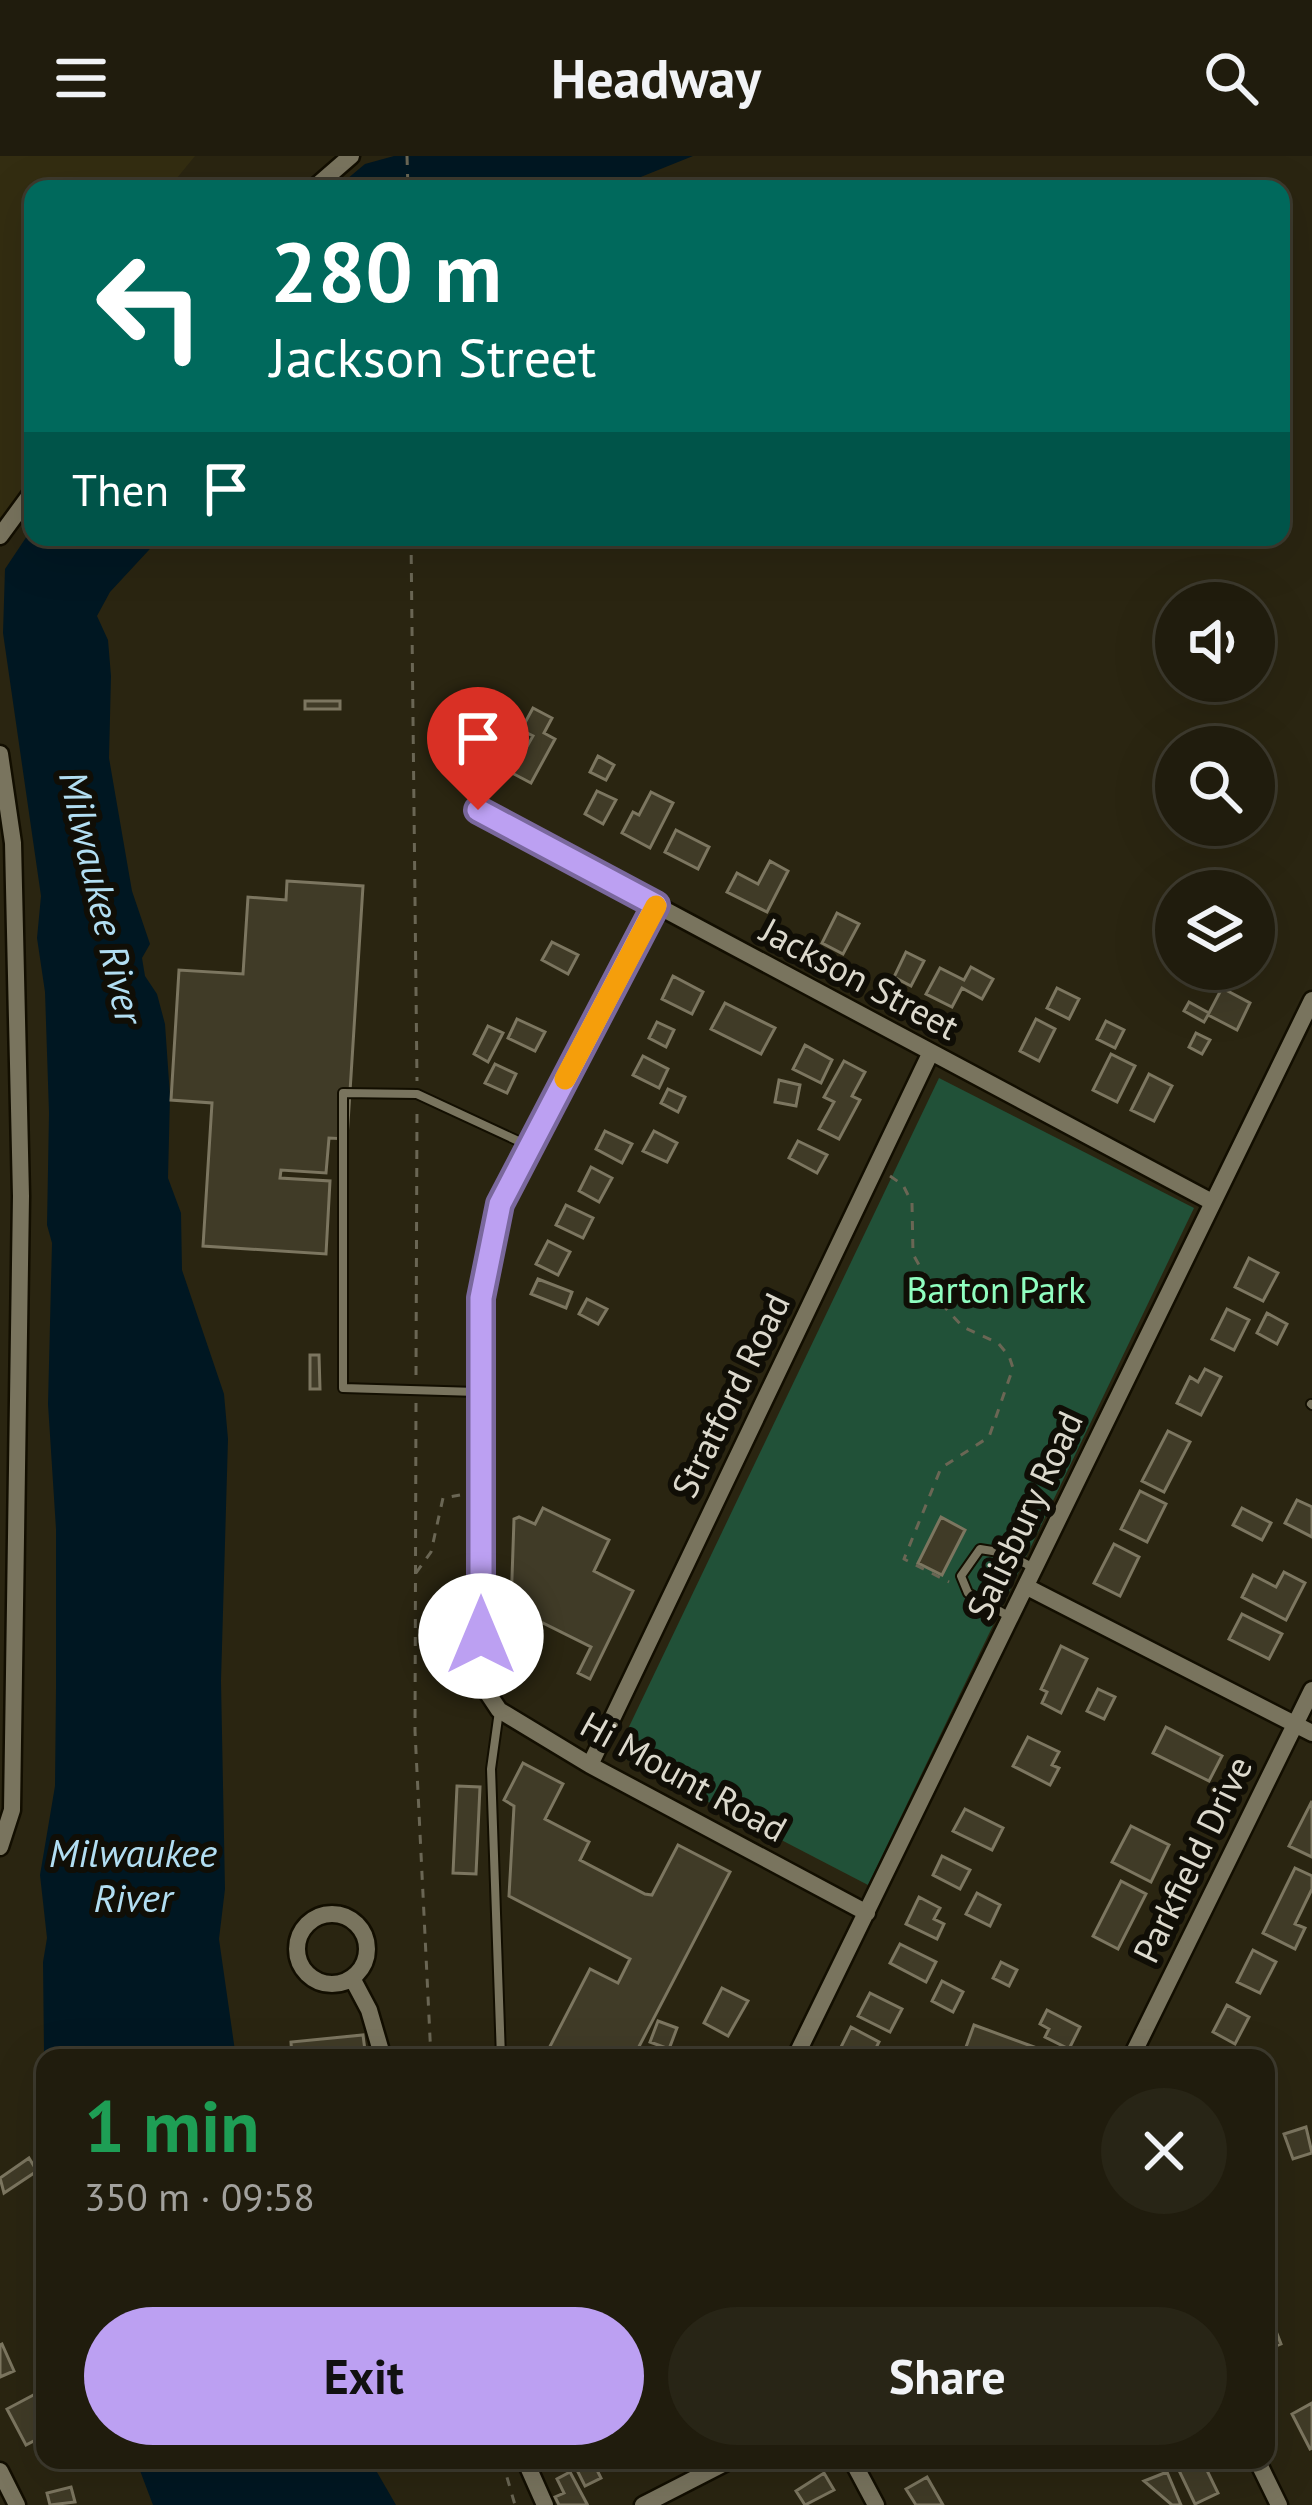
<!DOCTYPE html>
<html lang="en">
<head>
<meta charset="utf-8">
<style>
  body { margin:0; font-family:"PT Sans",sans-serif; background:#282516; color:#f1f3f6; height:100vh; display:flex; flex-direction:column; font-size:45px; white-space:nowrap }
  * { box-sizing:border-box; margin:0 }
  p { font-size:39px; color:#a2a19d }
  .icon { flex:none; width:66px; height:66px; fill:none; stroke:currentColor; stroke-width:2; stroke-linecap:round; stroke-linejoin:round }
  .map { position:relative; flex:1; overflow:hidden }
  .details { position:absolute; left:36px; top:1893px; width:1239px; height:420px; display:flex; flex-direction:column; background:#201c0d; border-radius:24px; box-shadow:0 12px 48px #0002,0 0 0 3px #3d3a2e }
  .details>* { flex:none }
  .banner { position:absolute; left:24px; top:24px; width:1266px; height:366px; border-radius:24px; box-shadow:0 12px 48px #0002,0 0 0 3px #3d3a2e; background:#00695c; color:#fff; overflow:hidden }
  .controls { position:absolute; left:1155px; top:426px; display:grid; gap:24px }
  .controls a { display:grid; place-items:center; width:120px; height:120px; border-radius:50%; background:#201c0d; box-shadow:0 12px 48px #0002,0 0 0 3px #3d3a2e; font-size:60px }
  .pin { position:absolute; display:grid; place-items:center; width:102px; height:102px; color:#fff; margin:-123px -51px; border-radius:50% 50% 50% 0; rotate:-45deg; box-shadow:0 0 12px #0007 }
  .pin .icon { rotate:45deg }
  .me { position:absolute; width:132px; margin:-66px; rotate:0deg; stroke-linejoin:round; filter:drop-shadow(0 0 9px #0008) }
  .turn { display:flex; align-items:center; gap:42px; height:252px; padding:0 48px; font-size:54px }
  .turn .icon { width:156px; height:156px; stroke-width:2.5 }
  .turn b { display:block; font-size:84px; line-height:102px }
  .then { display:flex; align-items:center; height:114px; padding:0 48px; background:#0003; gap:24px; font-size:45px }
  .round { display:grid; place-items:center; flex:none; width:126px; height:126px; border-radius:63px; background:#282516 }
  .head { display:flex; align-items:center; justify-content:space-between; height:204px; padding:0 48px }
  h1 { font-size:72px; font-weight:800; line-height:90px; color:#1e9e55 }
  .primary-button { display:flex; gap:24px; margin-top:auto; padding:24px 48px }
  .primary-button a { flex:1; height:138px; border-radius:72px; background:#bca0f2; color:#111; font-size:48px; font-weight:800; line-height:138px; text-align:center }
  .primary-button a+a { background:#282516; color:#f1f3f6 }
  header { display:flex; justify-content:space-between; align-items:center; height:156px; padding:0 48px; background:#201c0d; font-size:54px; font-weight:800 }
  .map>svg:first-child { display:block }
  .built { fill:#332d11 }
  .green { fill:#215138 }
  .water { fill:#001722 }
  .building { fill:#403b27; stroke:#7c7660; stroke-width:3 }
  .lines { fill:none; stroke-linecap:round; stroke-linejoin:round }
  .service-casing { stroke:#120e00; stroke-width:12 }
  .minor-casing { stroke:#120e00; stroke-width:21 }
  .path { stroke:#6a6654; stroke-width:3; stroke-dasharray:9 9; stroke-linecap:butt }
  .service { stroke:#79745e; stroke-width:8 }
  .minor { stroke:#79745e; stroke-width:16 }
  .route-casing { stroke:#7a689d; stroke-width:30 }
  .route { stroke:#bca0f2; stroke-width:21 }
  .slow { stroke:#f59e0b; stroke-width:21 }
  .labels { text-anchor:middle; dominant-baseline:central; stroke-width:12; stroke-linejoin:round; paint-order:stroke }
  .street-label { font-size:36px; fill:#dcd9cd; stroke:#100e06 }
  .park-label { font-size:36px; fill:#90fec0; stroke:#100e06 }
  .water-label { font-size:39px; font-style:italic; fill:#b2def2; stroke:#100e06 }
</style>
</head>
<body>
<header><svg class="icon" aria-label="menu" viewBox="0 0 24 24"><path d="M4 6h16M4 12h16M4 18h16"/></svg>Headway<svg class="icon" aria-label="search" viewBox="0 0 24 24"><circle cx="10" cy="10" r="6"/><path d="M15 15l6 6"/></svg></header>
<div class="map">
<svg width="1312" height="2349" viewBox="0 0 1312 2349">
  <rect width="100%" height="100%" fill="#2a2511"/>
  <path class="built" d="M 0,0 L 195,0 L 168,33 L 33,33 L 33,322 L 0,362 Z"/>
  <path class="green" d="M 939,922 L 1194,1052 L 868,1729 L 616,1598 Z"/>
  <path class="water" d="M 394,0 L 693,0 L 611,33 L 335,33 L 365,8 Z
    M 33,371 L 33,381 L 161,381 L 110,436 L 97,460 L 108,484 L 111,520 L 109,602 L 132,735 L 150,788 L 142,802 L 145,820 L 157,838 L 165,868 L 170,940 L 168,1022 L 181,1057 L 182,1114 L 224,1238 L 228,1283 L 221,1525 L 225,1733 L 219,1783 L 236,1902 L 47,1902 L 44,1896 L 43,1806 L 47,1782 L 40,1719 L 55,1630 L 56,1533 L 56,1373 L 48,1248 L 52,1087 L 47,1069 L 49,957 L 45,836 L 37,782 L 41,740 L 3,477 L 5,413 Z
    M 136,2304 L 370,2304 L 396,2349 L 153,2349 Z"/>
  <path class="building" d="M 305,545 L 340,545 L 340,553 L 305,553 Z
    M 533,552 L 552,562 L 544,577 L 555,583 L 531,627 L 512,617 L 533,580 L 521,574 Z
    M 598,600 L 614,609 L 606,624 L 590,616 Z
    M 597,635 L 616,644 L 603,668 L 585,658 Z
    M 651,636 L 673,647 L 650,692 L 622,677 L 633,656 L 639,659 Z
    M 676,674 L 709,691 L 698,713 L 665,696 Z
    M 770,705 L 788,715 L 767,756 L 727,736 L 737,717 L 758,728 Z
    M 287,725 L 363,730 L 347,983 L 329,982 L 326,1017 L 281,1014 L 280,1022 L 330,1025 L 326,1098 L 203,1090 L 212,947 L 171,944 L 179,814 L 243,818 L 248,741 L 286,744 Z
    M 837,757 L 859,768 L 843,798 L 822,787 Z
    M 552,786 L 578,799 L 568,818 L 542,804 Z
    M 906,796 L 924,805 L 911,830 L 894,821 Z
    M 971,811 L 993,823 L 982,843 L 962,832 L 952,851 L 926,838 L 940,812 L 964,824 Z
    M 673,820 L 703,836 L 692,858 L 662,843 Z
    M 1057,832 L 1079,843 L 1069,863 L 1047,852 Z
    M 1222,832 L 1250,847 L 1237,874 L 1208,859 L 1204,866 L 1184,855 L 1189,846 L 1209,857 Z
    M 725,847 L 775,872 L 761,898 L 711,873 Z
    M 517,863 L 545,876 L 535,895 L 508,882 Z
    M 1036,863 L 1055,873 L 1039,905 L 1020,895 Z
    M 1106,865 L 1124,874 L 1115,892 L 1097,883 Z
    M 657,866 L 674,874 L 666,891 L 649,882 Z
    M 488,870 L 503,877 L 488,906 L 474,898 Z
    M 1196,877 L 1210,884 L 1202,898 L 1189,891 Z
    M 805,889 L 832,904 L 821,927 L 793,913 Z
    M 1111,898 L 1135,910 L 1117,946 L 1093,934 Z
    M 643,900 L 668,913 L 659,932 L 633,919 Z
    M 844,905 L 865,916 L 852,940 L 860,944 L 839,983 L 819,973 L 834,946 L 824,941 Z
    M 495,908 L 516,918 L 507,937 L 485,927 Z
    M 1149,918 L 1172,930 L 1154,965 L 1131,954 Z
    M 779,924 L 800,929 L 796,950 L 775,946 Z
    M 668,933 L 685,941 L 678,956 L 661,947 Z
    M 605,975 L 632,988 L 622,1007 L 596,993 Z
    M 654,975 L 677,987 L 667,1006 L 643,995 Z
    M 798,985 L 827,999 L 817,1017 L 789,1002 Z
    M 591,1011 L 612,1022 L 599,1046 L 579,1035 Z
    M 566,1049 L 593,1062 L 583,1082 L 556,1069 Z
    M 548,1085 L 570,1096 L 558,1119 L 536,1108 Z
    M 1249,1102 L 1278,1117 L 1263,1145 L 1235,1131 Z
    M 538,1123 L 572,1136 L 566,1152 L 531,1138 Z
    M 587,1143 L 607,1153 L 598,1168 L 579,1158 Z
    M 1227,1153 L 1249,1164 L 1234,1194 L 1212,1183 Z
    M 1267,1157 L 1287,1168 L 1277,1188 L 1257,1177 Z
    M 310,1199 L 319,1199 L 320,1233 L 310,1233 Z
    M 1205,1213 L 1221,1221 L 1201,1259 L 1177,1247 L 1190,1221 L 1198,1226 Z
    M 1168,1275 L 1190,1286 L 1164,1336 L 1142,1325 Z
    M 1140,1335 L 1166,1348 L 1147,1386 L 1121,1373 Z
    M 1297,1344 L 1312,1351 L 1312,1381 L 1285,1367 Z
    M 543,1352 L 609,1384 L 594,1415 L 633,1435 L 590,1523 L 578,1517 L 591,1491 L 511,1451 L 514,1363 L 519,1361 L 535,1368 Z
    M 1242,1352 L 1271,1367 L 1262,1384 L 1233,1369 Z
    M 941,1361 L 965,1374 L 942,1419 L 918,1407 Z
    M 1114,1388 L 1139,1401 L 1120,1440 L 1094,1427 Z
    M 1284,1416 L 1305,1427 L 1286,1464 L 1242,1441 L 1253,1419 L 1276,1431 Z
    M 1242,1458 L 1282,1478 L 1269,1503 L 1229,1483 Z
    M 1061,1490 L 1087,1503 L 1061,1557 L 1042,1547 L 1047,1536 L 1041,1533 Z
    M 1098,1533 L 1115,1541 L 1104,1563 L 1087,1555 Z
    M 1166,1571 L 1222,1600 L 1209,1625 L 1153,1597 Z
    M 1028,1581 L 1059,1596 L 1052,1609 L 1059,1612 L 1050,1629 L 1013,1610 Z
    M 523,1607 L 563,1628 L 545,1663 L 589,1686 L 580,1704 L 645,1738 L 652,1739 L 678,1689 L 730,1716 L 633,1902 L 544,1902 L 590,1813 L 618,1827 L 630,1803 L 509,1740 L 514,1650 L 504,1644 Z
    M 457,1630 L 480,1631 L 476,1718 L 453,1717 Z
    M 1312,1645 L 1312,1701 L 1289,1690 Z
    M 965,1653 L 1003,1672 L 992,1694 L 953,1675 Z
    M 1131,1670 L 1169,1689 L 1151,1726 L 1112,1706 Z
    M 942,1700 L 970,1714 L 960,1733 L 933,1719 Z
    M 1295,1712 L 1312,1720 L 1312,1733 L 1295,1768 L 1305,1772 L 1295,1793 L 1263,1777 Z
    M 1121,1725 L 1146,1738 L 1118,1793 L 1093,1780 Z
    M 977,1737 L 1000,1749 L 990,1770 L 966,1758 Z
    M 919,1741 L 940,1752 L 934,1763 L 944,1768 L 937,1783 L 906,1768 Z
    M 900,1788 L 936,1806 L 926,1826 L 890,1807 Z
    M 1253,1794 L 1276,1806 L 1260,1837 L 1237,1826 Z
    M 1001,1806 L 1017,1814 L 1009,1830 L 993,1822 Z
    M 942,1825 L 963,1836 L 953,1856 L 932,1845 Z
    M 722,1832 L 748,1845 L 728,1880 L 704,1867 Z
    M 870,1837 L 902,1853 L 890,1876 L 858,1860 Z
    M 1227,1849 L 1249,1861 L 1235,1888 L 1213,1876 Z
    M 1047,1854 L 1080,1871 L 1069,1893 L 1045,1881 L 1049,1873 L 1040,1868 Z
    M 658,1865 L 677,1872 L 669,1893 L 650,1886 Z
    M 974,1869 L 1034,1891 L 1030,1902 L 996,1902 L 966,1891 Z
    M 851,1871 L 879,1886 L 871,1902 L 836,1901 Z
    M 363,1879 L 366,1902 L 292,1902 L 291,1886 Z
    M 1306,1971 L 1312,1997 L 1293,2003 L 1284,1978 Z
    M 29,2002 L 37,2015 L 4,2037 L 0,2022 Z
    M 1269,2157 L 1281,2188 L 1266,2194 L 1266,2158 Z
    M 2,2188 L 14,2215 L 0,2221 L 0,2189 Z
    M 41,2235 L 45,2242 L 45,2279 L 26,2289 L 7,2253 Z
    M 1312,2247 L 1312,2292 L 1310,2293 L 1292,2258 Z
    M 581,2304 L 592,2304 L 601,2322 L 585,2330 L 574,2308 Z
    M 1174,2304 L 1202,2304 L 1218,2337 L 1195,2348 Z
    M 570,2316 L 587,2348 L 584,2349 L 559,2349 L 555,2341 L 564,2337 L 557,2323 Z
    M 1167,2316 L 1181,2349 L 1172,2349 L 1144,2325 Z
    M 824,2317 L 834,2334 L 805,2349 L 796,2335 Z
    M 927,2321 L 943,2349 L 916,2349 L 906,2333 Z
    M 71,2331 L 75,2346 L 50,2349 L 47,2337 Z"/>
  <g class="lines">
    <defs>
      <path id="service" d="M 477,1236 L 343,1232 L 343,937 L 417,938 L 529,990
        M 1311,1248 L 1312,1249
        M 1010,1461 L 968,1437 L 961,1420 L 980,1393 L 1005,1397 L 1034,1412
        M 499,1555 L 491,1613 L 501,1902"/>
      <path id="minor" d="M 313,33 L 351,0
        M 0,380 L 33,335
        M 0,598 L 13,687 L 21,1040 L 12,1654 L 0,1691
        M 478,654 L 1212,1046
        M 656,749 L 500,1048 L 480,1142 L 481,1527 L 499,1554 L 590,1609 L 867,1757
        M 1027,1431 L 1312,1577
        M 590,1609 L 930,898
        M297 1793a35 35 0 1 1 70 0a35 35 0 1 1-70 0Z
        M 352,1822 L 369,1854 L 383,1902
        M 795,1902 L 1312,844
        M 1131,1902 L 1312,1534
        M 525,2304 L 545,2349
        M 852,2304 L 876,2349
        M 1257,2304 L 1279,2349
        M 0,2315 L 17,2349
        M 643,2349 L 731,2304"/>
    </defs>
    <use href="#service" class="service-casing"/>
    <use href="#minor" class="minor-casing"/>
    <path class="path" d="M 407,0 L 408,33
      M 411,381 L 417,925
      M 890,1020 L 903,1029 L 912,1047 L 913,1098 L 938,1144 L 963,1171 L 998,1187 L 1009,1200 L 1013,1212 L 989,1281 L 941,1312 L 904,1403 L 949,1426
      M 416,1219 L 417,953
      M 416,1247 L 415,1575 L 431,1902
      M 416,1417 L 431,1396 L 443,1342 L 460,1339
      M 502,2304 L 515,2349"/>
    <use href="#service" class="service"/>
    <use href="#minor" class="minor"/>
  </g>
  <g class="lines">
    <defs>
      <path id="route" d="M 478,654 L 656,749 L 500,1048 L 481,1142 L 481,1480"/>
    </defs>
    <use href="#route" class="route-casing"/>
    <use href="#route" class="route"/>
    <path class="slow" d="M 565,923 L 656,750"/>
  </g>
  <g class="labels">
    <g class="street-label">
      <text transform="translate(860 822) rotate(28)">Jackson Street</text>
      <text transform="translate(730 1239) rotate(-64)">Stratford Road</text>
      <text transform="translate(1024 1359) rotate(-65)">Salisbury Road</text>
      <text transform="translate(684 1620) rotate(29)">Hi Mount Road</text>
      <text transform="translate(1192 1703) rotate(-64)">Parkfield Drive</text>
    </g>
    <g class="park-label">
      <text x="996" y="1133">Barton Park</text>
    </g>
    <g class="water-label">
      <text transform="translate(102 741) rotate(77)">Milwaukee River</text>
      <text x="133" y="1696">Milwaukee<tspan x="133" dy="45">River</tspan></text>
    </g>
  </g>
</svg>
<div class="controls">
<a><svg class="icon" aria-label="sound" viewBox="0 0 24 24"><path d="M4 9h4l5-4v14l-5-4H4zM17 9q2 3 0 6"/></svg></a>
<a><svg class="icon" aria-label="search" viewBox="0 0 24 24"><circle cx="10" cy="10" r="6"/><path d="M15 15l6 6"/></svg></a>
<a><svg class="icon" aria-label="layers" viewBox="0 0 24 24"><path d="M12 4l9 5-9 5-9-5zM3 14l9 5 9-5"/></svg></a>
</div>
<div class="pin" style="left:478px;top:654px;background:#d93025"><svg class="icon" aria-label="arrive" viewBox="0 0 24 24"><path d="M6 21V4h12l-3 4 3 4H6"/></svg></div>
<svg class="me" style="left:481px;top:1480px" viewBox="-20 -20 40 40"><circle r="19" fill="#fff"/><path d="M0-13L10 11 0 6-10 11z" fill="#bca0f2"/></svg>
<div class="banner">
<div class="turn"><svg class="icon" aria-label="left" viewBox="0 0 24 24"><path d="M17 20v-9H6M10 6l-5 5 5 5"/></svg><div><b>280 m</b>Jackson Street</div></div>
<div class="then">Then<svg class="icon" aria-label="arrive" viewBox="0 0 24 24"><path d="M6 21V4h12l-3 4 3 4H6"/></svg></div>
</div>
<section class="details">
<div class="head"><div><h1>1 min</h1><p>350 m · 09:58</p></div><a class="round"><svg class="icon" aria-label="close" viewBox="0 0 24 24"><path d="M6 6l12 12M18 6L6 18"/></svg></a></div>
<div class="primary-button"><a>Exit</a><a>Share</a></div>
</section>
</div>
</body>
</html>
